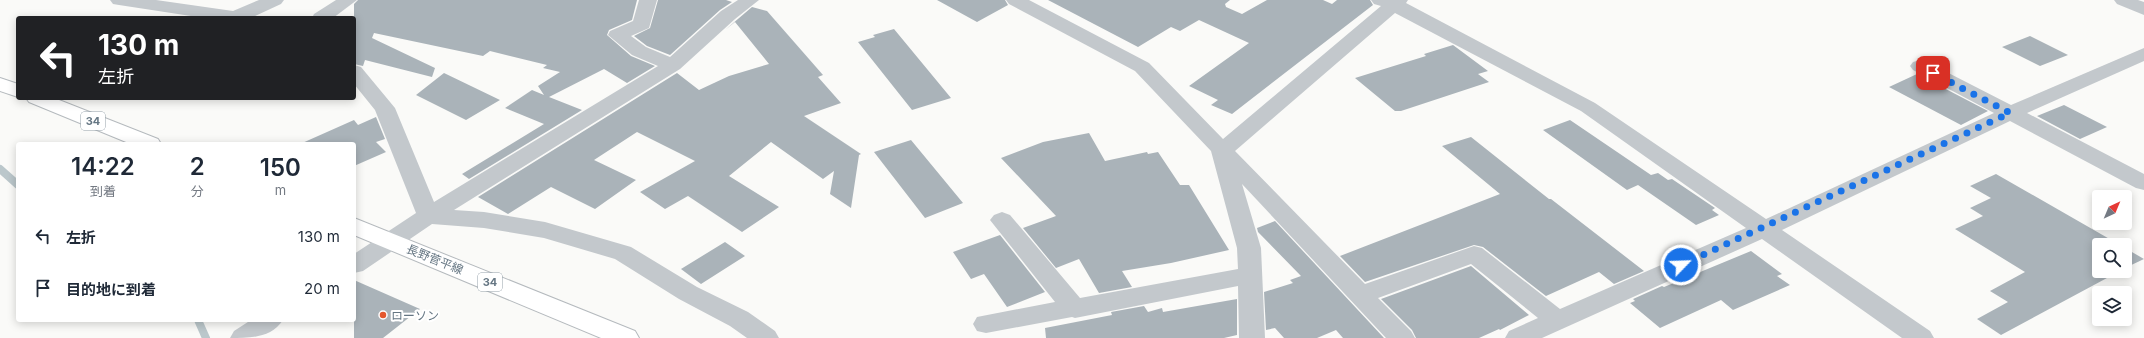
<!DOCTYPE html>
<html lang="ja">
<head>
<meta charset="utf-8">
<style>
  body { margin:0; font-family:Inter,"Noto Sans JP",sans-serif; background:#f2f2f3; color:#1f2937; height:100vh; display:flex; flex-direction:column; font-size:15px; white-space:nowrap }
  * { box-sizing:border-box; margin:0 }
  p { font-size:13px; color:#747a83 }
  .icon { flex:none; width:22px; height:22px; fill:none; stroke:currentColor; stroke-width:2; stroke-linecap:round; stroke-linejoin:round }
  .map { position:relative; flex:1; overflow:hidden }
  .details { position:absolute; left:16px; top:142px; width:340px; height:180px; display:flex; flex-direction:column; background:#fff; border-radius:4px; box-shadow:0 2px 10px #0003 }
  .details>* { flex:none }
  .banner { position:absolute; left:16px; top:16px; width:340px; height:84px; border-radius:4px; box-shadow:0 2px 10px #0003; background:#202124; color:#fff; overflow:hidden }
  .needle { width:26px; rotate:44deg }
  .controls { position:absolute; left:2092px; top:190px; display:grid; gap:8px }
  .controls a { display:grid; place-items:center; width:40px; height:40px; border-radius:4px; background:#fff; box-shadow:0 2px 10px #0003; font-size:20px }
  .pin { position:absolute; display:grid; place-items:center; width:34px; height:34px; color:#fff; margin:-17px; border-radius:8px; box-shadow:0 2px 6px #0006 }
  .me { position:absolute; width:44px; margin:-22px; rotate:66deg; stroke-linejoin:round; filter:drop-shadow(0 0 3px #0008) }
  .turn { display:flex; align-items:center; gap:14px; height:84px; padding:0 16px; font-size:18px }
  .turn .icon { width:52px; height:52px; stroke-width:2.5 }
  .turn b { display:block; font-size:28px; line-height:34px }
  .eta { display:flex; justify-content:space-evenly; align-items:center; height:68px; text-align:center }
  .eta b { font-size:24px; font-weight:600; line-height:28px }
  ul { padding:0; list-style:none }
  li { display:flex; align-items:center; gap:12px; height:52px; padding:0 16px }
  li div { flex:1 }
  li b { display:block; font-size:15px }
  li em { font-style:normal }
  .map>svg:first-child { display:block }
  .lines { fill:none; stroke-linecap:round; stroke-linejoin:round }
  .stream { stroke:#bbc7cb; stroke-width:8 }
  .building { fill:#aab3b9 }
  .major-casing { stroke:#b5babe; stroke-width:2 }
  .minor { fill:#c3c8cc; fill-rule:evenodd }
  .major { fill:#fff; fill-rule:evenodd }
  .route { stroke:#1a73e8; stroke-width:7; stroke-dasharray:0 12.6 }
  .poi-dot { fill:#e4572e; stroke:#fff; stroke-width:1.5 }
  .labels { text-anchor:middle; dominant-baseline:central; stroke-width:4; stroke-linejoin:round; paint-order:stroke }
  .shield { fill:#fff; stroke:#939fa8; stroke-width:1 }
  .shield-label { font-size:11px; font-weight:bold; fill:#657683 }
  .street-label { font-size:12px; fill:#657683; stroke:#fff }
  .poi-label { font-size:12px; fill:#657683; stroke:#fff; text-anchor:start }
</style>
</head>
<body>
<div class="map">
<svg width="2144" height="338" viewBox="0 0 2144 338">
  <rect width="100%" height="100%" fill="#fafaf8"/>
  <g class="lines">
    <path class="stream" d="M 0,169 L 18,185
      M 198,320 L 206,338"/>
  </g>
  <path class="building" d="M 358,0 L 637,0 L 632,20 L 609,30 L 607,35 L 631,56 L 655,66 L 627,83 L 604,69 L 549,97 L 582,110 L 469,179 L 462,174 L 544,124 L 505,108 L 532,90 L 544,95 L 538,86 L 560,72 L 543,68 L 547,65 L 490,51 L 483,56 L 374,33 L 372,38 L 435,68 L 432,77 L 365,60 L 363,66 L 354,64 L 354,4 Z
    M 658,0 L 726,0 L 732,2 L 720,10 L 670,55 L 647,46 L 634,36 L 650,28 Z
    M 937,0 L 1005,0 L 1008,5 L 977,22 Z
    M 1048,0 L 1230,0 L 1225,4 L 1226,7 L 1242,14 L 1267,0 L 1323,0 L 1332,4 L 1337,0 L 1370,0 L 1373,5 L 1232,114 L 1211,105 L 1218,100 L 1189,86 L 1249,43 L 1199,20 L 1180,31 L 1171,27 L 1138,47 Z
    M 752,7 L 767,11 L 823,75 L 818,77 L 841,103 L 804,116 L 861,154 L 859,155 L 851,208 L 830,194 L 834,171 L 823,179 L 771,142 L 729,176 L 779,207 L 742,232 L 688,196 L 665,209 L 640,192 L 695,161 L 637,132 L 594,160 L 636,180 L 595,209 L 551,187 L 508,214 L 478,197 L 677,73 L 699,90 L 729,76 L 769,64 L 735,22 L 725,30 Z
    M 894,29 L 951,98 L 912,110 L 858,42 L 875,37 L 873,35 Z
    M 2030,36 L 2068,55 L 2040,66 L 2002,47 Z
    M 1453,45 L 1488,71 L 1478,74 L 1489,82 L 1401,111 L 1395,111 L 1355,78 L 1426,56 L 1424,54 Z
    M 444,73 L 500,100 L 466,120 L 416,95 Z
    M 1917,74 L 1988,111 L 1961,125 L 1889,87 Z
    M 2064,105 L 2107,127 L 2080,139 L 2037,116 Z
    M 376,117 L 385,139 L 376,142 L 386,152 L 354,166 L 354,144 L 300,144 L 354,120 L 358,125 Z
    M 1570,120 L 1651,175 L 1658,173 L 1668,180 L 1672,179 L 1715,208 L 1712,210 L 1719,215 L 1696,225 L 1638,185 L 1627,190 L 1543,130 Z
    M 1089,133 L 1105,161 L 1147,152 L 1148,154 L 1158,152 L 1180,185 L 1189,185 L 1229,250 L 1171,263 L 1122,271 L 1132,287 L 1099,293 L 1079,259 L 1056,268 L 1023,228 L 1056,216 L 1001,158 L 1043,142 Z
    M 1471,137 L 1549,199 L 1551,199 L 1644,271 L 1614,284 L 1599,272 L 1546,296 L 1483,247 L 1474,245 L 1365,282 L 1340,256 L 1500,194 L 1442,146 Z
    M 911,140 L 963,203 L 925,218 L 874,152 Z
    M 1996,174 L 2120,245 L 2099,245 L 2099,271 L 2120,271 L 2001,335 L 1977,319 L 2008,302 L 1990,291 L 2025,272 L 1955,229 L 1983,216 L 1970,208 L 1991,198 L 1970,186 Z
    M 1275,221 L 1384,338 L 1343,338 L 1336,330 L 1317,338 L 1284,338 L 1275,328 L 1266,330 L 1264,292 L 1293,283 L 1290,280 L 1301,276 L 1258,232 L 1257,228 Z
    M 1000,235 L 1045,292 L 1007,307 L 984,274 L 971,279 L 953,252 Z
    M 725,242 L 745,256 L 701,284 L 681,269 Z
    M 2125,248 L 2144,259 L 2125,268 Z
    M 1751,251 L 1782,274 L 1777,276 L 1790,285 L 1733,310 L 1721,300 L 1660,328 L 1630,303 L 1635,301 L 1633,299 L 1662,286 L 1664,287 Z
    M 1471,266 L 1529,315 L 1500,330 L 1499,329 L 1479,338 L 1416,338 L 1412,330 L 1381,299 Z
    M 354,280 L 420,309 L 383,338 L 354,338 Z
    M 1237,299 L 1237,335 L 1224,338 L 1046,338 L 1045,328 L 1112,315 L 1111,312 L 1144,306 L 1148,312 L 1162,308 L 1163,312 Z"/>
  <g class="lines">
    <defs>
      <path id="major" d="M 0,78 L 18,84 L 18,97 L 0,91 Z
        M 26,98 L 54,98 L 158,139 L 161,144 L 131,144 L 29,102 Z
        M 354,218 L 635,331 L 639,338 L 601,338 L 354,235 Z"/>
    </defs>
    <use href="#major" class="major-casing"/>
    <path class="minor" d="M 110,0 L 156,0 L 233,11 L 259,0 L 284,0 L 281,4 L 251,18 L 204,18 L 119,5 L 113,4 Z
      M 336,0 L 357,0 L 333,18 L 312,18 L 314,14 Z
      M 639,0 L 657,0 L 649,28 L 631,36 L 646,47 L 670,57 L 721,11 L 738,0 L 759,0 L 735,19 L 680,69 L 454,210 L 484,212 L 545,222 L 631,247 L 697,287 L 748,312 L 775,331 L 779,338 L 747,338 L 730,326 L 679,299 L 615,259 L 544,238 L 484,228 L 432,224 L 363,271 L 354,273 L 354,254 L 416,213 L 375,110 L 354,84 L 354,65 L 361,67 L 395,108 L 434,202 L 658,66 L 632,55 L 608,35 L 610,31 L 633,21 Z
      M 1006,0 L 1029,0 L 1149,63 L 1223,139 L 1381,6 L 1374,4 L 1371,0 L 1408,0 L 1406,3 L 1595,103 L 1766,219 L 1994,113 L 1913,70 L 1910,66 L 1913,62 L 1920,60 L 1927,62 L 2011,105 L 2144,48 L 2144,61 L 2027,113 L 2144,174 L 2144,190 L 2136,188 L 2010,121 L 1782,230 L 1930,331 L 1934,338 L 1902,338 L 1762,239 L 1542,338 L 1505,338 L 1509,331 L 1538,318 L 1471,264 L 1378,298 L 1411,331 L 1415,338 L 1386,338 L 1242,184 L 1261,248 L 1265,338 L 1239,338 L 1238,286 L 1075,318 L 1072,317 L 986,333 L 977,331 L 973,324 L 977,317 L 1055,302 L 990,220 L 994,215 L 1002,212 L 1010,215 L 1080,298 L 1238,269 L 1237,248 L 1211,151 L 1135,71 L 1009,4 ZM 1395,13 L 1581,111 L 1746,228 L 1560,309 L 1482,248 L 1474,246 L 1365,284 L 1235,151 Z
      M 2114,0 L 2138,0 L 2144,2 L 2144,15 L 2117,4 Z
      M 251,320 L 283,320 C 271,338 251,338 230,338 L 234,331 Z"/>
    <use href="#major" class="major"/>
  </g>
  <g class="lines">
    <path class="route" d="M 1681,265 L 2010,113 L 1933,73"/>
  </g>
  <circle class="poi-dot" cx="383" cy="315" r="4"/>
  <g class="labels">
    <g class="shield">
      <rect x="81" y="112" width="24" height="18" rx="3"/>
      <rect x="478" y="273" width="24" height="18" rx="3"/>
    </g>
    <g class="shield-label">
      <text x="93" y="121">34</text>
      <text x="490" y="282">34</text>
    </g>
    <g class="street-label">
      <text transform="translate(435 259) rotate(22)">長野菅平線</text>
    </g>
    <g class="poi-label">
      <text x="391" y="315">ローソン</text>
    </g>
  </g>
</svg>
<div class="controls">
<a><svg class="needle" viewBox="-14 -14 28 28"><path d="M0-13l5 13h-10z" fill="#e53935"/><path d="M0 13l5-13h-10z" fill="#747a83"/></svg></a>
<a><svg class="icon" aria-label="search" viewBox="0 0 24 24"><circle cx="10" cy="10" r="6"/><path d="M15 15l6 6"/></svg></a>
<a><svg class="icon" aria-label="layers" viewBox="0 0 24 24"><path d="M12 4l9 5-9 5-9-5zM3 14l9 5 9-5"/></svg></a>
</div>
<div class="pin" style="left:1933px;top:73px;background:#d93025"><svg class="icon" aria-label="arrive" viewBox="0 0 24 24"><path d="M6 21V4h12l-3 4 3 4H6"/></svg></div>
<svg class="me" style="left:1681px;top:265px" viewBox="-20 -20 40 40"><circle r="17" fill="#1a73e8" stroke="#fff" stroke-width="3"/><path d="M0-11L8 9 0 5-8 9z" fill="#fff"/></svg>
<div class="banner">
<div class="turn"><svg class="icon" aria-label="left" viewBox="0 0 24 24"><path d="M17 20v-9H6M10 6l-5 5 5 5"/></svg><div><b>130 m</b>左折</div></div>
</div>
<section class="details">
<div class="eta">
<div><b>14:22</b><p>到着</p></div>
<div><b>2</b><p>分</p></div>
<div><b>150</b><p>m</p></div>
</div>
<ul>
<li><svg class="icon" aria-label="left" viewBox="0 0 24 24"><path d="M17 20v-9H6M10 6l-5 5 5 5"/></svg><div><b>左折</b></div><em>130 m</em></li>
<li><svg class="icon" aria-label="arrive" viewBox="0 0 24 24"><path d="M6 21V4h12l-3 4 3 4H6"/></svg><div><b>目的地に到着</b></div><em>20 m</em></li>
</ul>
</section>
</div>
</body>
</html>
